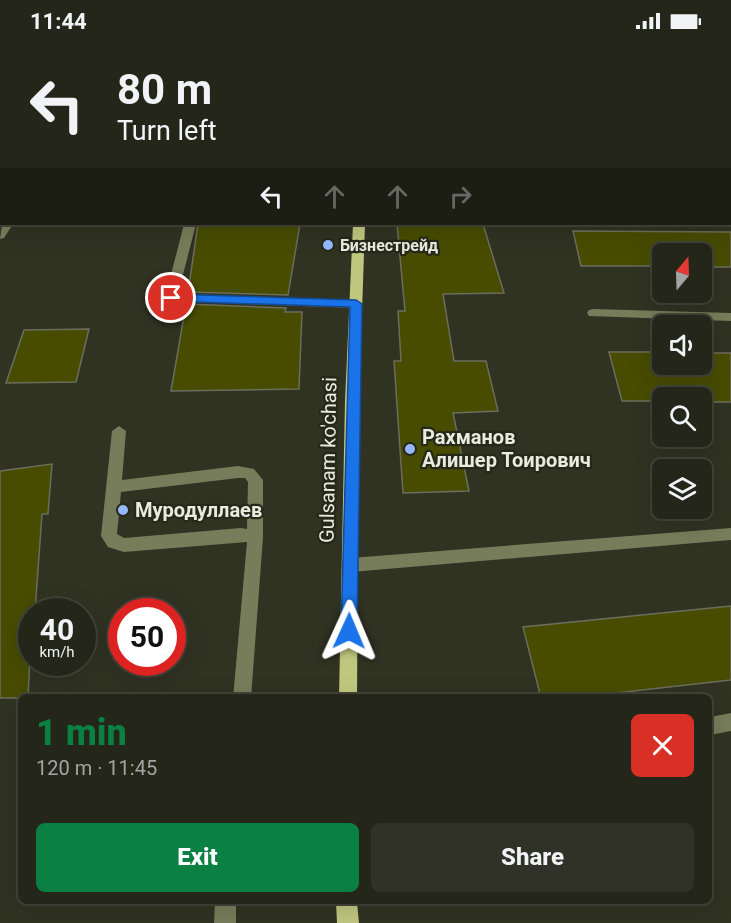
<!DOCTYPE html>
<html lang="en">
<head>
<meta charset="utf-8">
<style>
  body { margin:0; font-family:Roboto,sans-serif; background:#303227; color:#f1f3f6; height:100vh; display:flex; flex-direction:column; font-size:22px; white-space:nowrap }
  * { box-sizing:border-box; margin:0 }
  p { font-size:20px; color:#a3a5a2 }
  .icon { flex:none; width:33px; height:33px; fill:none; stroke:currentColor; stroke-width:2; stroke-linecap:round; stroke-linejoin:round }
  .map { position:relative; flex:1; overflow:hidden }
  .sheet { position:absolute; left:18px; top:652px; width:694px; height:210px; display:flex; flex-direction:column; background:#24261a; border-radius:9px; box-shadow:0 6px 24px #0002,0 0 0 2px #414339 }
  .sheet>* { flex:none }
  .top-card { position:absolute; left:0px; top:0px; width:732px; height:183px; box-shadow:0 6px 24px #0002,0 0 0 2px #414339; background:#24261a; color:#f1f3f6; overflow:hidden }
  .needle { width:39px; rotate:19deg }
  .buttons { position:absolute; left:652px; top:201px; display:grid; gap:12px }
  .buttons a { display:grid; place-items:center; width:60px; height:60px; border-radius:9px; background:#24261a; box-shadow:0 6px 24px #0002,0 0 0 2px #414339; font-size:30px }
  .speed { position:absolute; left:18px; top:556px; display:flex; gap:12px; font-size:30px; font-weight:700; text-align:center }
  .speed>* { display:grid; place-content:center; width:78px; height:78px; border-radius:50%; background:#24261a; box-shadow:0 6px 24px #0002,0 0 0 2px #414339; line-height:1 }
  .speed small { font-size:15px; font-weight:400 }
  .speed .limit { border:9px solid #d22; background:#fff; color:#111 }
  .pin { position:absolute; display:grid; place-items:center; width:51px; height:51px; color:#fff; margin:-26px; border:3px solid #fff; border-radius:50%; box-shadow:0 2px 6px #0007 }
  .me { position:absolute; width:66px; margin:-33px; rotate:1deg; stroke-linejoin:round; filter:drop-shadow(0 0 4px #0008) }
  .turn { display:flex; align-items:center; gap:21px; height:126px; padding:0 18px; font-size:27px }
  .turn .icon { width:78px; height:78px; stroke-width:2.5 }
  .turn b { display:block; font-size:42px; line-height:51px }
  .lanes { display:flex; align-items:center; height:57px; padding:0 18px; background:#0003; justify-content:center; gap:30px; direction:ltr }
  .lanes .off { opacity:.35 }
  .round { display:grid; place-items:center; flex:none; width:63px; height:63px; border-radius:9px; background:#303227 }
  .headline { display:flex; align-items:center; justify-content:space-between; height:102px; padding:0 18px }
  h1 { font-size:36px; font-weight:800; line-height:45px; color:#0b8043 }
  .primary-button { display:flex; gap:12px; margin-top:auto; padding:12px 18px }
  .primary-button a { flex:1; height:69px; border-radius:9px; background:#0b8043; color:#fff; font-size:24px; font-weight:800; line-height:69px; text-align:center }
  .primary-button a+a { background:#303227; color:#f1f3f6 }
  .status { display:flex; justify-content:space-between; align-items:center; height:42px; padding:0 30px; background:#24261a; direction:ltr }
  .status svg { height:16px; fill:currentColor }
  .map>svg:first-child { display:block }
  .building { fill:#474c01; stroke:#6c6e5c; stroke-width:1.5 }
  .lines { fill:none; stroke-linecap:round; stroke-linejoin:round }
  .minor { fill:#777c5a; fill-rule:evenodd }
  .major { fill:#bfc77f; fill-rule:evenodd }
  .route { fill:#1a73e8; stroke:#114b97; stroke-width:1.5 }
  .poi-dot { fill:#94b7fd; stroke:#262818; stroke-width:2 }
  .labels { text-anchor:middle; dominant-baseline:central; stroke-width:4.5; stroke-linejoin:round; paint-order:stroke }
  .far-poi-label { font-size:16px; font-weight:bold; fill:#e9ebe0; stroke:#262818; text-anchor:start }
  .poi-label { font-size:20px; font-weight:bold; fill:#e9ebe0; stroke:#262818; text-anchor:start }
  .street-label { font-size:20px; fill:#e9ebe0; stroke:#262818 }
</style>
</head>
<body>
<div class="status"><b>11:44</b><svg viewBox="0 0 49 12"><path d="M0 12V9h3v3zM5 12V6h3v6zM10 12V3h3v9zM15 12V0h3v12zM26 1h20v11H26zM47 4h2v5h-2z"/></svg></div>
<div class="map">
<svg width="731" height="881" viewBox="0 0 731 881">
  <rect width="100%" height="100%" fill="#303222"/>
  <path class="building" d="M 198,182 L 300,182 L 288,253 L 188,250 Z
    M 397,182 L 483,182 L 504,251 L 443,252 L 454,319 L 486,319 L 498,369 L 453,371 L 469,449 L 403,451 L 394,319 L 401,319 L 398,269 L 405,269 Z
    M 573,189 L 731,190 L 731,225 L 702,225 L 702,212 L 663,212 L 663,224 L 581,224 Z
    M 186,262 L 286,266 L 285,270 L 302,270 L 299,347 L 171,349 Z
    M 89,287 L 76,340 L 6,341 L 24,288 Z
    M 609,310 L 663,310 L 663,322 L 702,322 L 702,311 L 731,311 L 731,360 L 702,360 L 702,356 L 663,356 L 663,359 L 622,359 Z
    M 52,422 L 48,472 L 42,472 L 35,570 L 32,570 L 28,656 L 0,656 L 0,429 Z
    M 731,564 L 731,638 L 571,656 L 541,656 L 523,585 Z"/>
  <g class="lines">
    <path class="minor" d="M 39,0 L 47,0 L 47,2 L 39,2 Z
      M 95,0 L 103,0 L 103,2 L 95,2 Z
      M 231,0 L 239,0 L 230,2 Z
      M 558,0 L 731,0 L 731,4 L 730,2 L 556,2 Z
      M 0,66 L 2,66 L 2,72 L 0,72 Z
      M 730,77 L 731,77 L 731,83 L 730,83 Z
      M 730,160 L 731,160 L 731,166 L 730,166 Z
      M 2,182 L 13,182 L 4,196 L 0,197 Z
      M 184,182 L 196,182 L 178,252 L 356,258 L 362,262 L 356,266 L 167,259 L 165,256 Z
      M 593,267 L 731,271 L 731,279 L 589,274 L 587,271 L 589,268 Z
      M 119,384 L 126,389 L 122,438 L 238,424 L 254,427 L 263,438 L 263,495 L 251,656 L 233,656 L 247,500 L 124,510 L 108,505 L 101,494 L 112,389 ZM 238,436 L 245,436 L 248,440 L 247,487 L 241,486 L 124,496 L 117,492 L 121,450 Z
      M 731,486 L 731,498 L 351,530 L 345,528 L 343,523 L 345,518 L 351,516 Z
      M 731,671 L 731,689 L 710,693 L 710,675 Z
      M 215,860 L 236,860 L 236,881 L 214,881 Z"/>
    <path class="major" d="M 364,0 L 372,0 L 372,2 L 364,2 Z
      M 353,182 L 365,182 L 359,359 L 357,656 L 339,656 L 345,359 Z
      M 336,860 L 357,860 L 359,881 L 337,881 Z"/>
  </g>
  <path class="route" d="M 171,252 L 356,258 L 362,262 L 357,589 L 355,594 L 349,596 L 344,594 L 341,589 L 350,265 L 167,259 L 166,256 Z"/>
  <g class="poi-dot">
    <circle cx="328" cy="203" r="6"/>
    <circle cx="410" cy="407" r="6"/>
    <circle cx="123" cy="468" r="6"/>
  </g>
  <g class="labels">
    <g class="far-poi-label">
      <text x="340" y="203">Бизнестрейд</text>
    </g>
    <g class="poi-label">
      <text x="422" y="395">Рахманов<tspan x="422" dy="23">Алишер Тоирович</tspan></text>
      <text x="135" y="468">Муродуллаев</text>
    </g>
    <g class="street-label">
      <text transform="translate(328 418) rotate(-89)">Gulsanam ko'chasi</text>
    </g>
  </g>
</svg>
<div class="buttons">
<a><svg class="needle" viewBox="-14 -14 28 28"><path d="M0-13l5 13h-10z" fill="#e53935"/><path d="M0 13l5-13h-10z" fill="#a3a5a2"/></svg></a>
<a><svg class="icon" aria-label="sound" viewBox="0 0 24 24"><path d="M4 9h4l5-4v14l-5-4H4zM17 9q2 3 0 6"/></svg></a>
<a><svg class="icon" aria-label="search" viewBox="0 0 24 24"><circle cx="10" cy="10" r="6"/><path d="M15 15l6 6"/></svg></a>
<a><svg class="icon" aria-label="layers" viewBox="0 0 24 24"><path d="M12 4l9 5-9 5-9-5zM3 14l9 5 9-5"/></svg></a>
</div>
<div class="speed"><div>40<small>km/h</small></div><div class="limit">50</div></div>
<div class="pin" style="left:171px;top:256px;background:#d93025"><svg class="icon" aria-label="arrive" viewBox="0 0 24 24"><path d="M6 21V4h12l-3 4 3 4H6"/></svg></div>
<svg class="me" style="left:349px;top:589px" viewBox="-20 -20 40 40"><path d="M0-17L14 15 0 8-14 15z" fill="#1a73e8" stroke="#fff" stroke-width="4"/></svg>
<div class="top-card">
<div class="turn"><svg class="icon" aria-label="left" viewBox="0 0 24 24"><path d="M17 20v-9H6M10 6l-5 5 5 5"/></svg><div><b>80 m</b>Turn left</div></div>
<div class="lanes"><svg class="icon" aria-label="left" viewBox="0 0 24 24"><path d="M17 20v-9H6M10 6l-5 5 5 5"/></svg><svg class="icon off" aria-label="ahead" viewBox="0 0 24 24"><path d="M12 20V5M6 11l6-6 6 6"/></svg><svg class="icon off" aria-label="ahead" viewBox="0 0 24 24"><path d="M12 20V5M6 11l6-6 6 6"/></svg><svg class="icon off" aria-label="right" viewBox="0 0 24 24"><path d="M7 20v-9h11M14 6l5 5-5 5"/></svg></div>
</div>
<section class="sheet">
<div class="headline"><div><h1>1 min</h1><p>120 m · 11:45</p></div><a class="round" style="background:#d93025;color:#fff"><svg class="icon" aria-label="close" viewBox="0 0 24 24"><path d="M6 6l12 12M18 6L6 18"/></svg></a></div>
<div class="primary-button"><a>Exit</a><a>Share</a></div>
</section>
</div>
</body>
</html>
